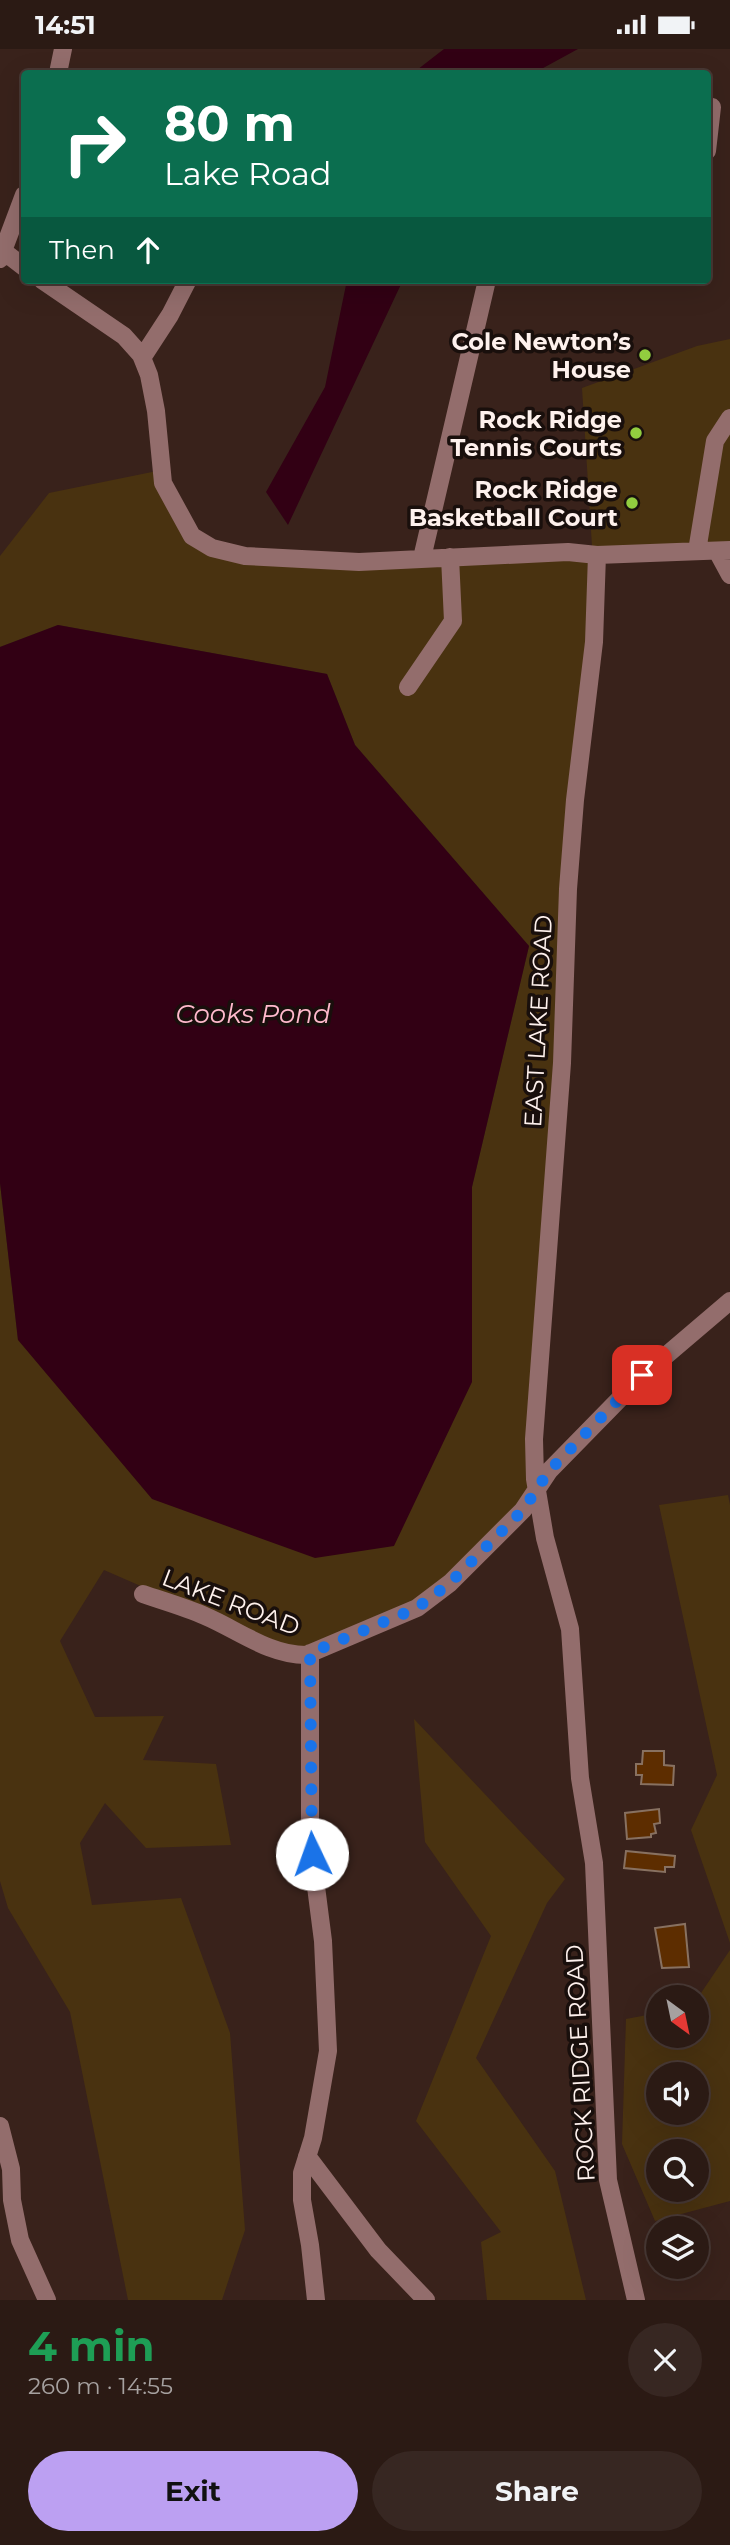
<!DOCTYPE html>
<html lang="en">
<head>
<meta charset="utf-8">
<style>
  body { margin:0; font-family:Montserrat,sans-serif; background:#372722; color:#f1f3f6; height:100vh; display:flex; flex-direction:column; font-size:26px; white-space:nowrap }
  * { box-sizing:border-box; margin:0 }
  p { font-size:23px; color:#a6a1a0 }
  .icon { flex:none; width:38px; height:38px; fill:none; stroke:currentColor; stroke-width:2; stroke-linecap:round; stroke-linejoin:round }
  .map { position:relative; height:2251px; overflow:hidden }
  .drawer { display:flex; flex-direction:column; background:#2b1a14; flex:1 }
  .drawer>* { flex:none }
  .hud { position:absolute; left:21px; top:21px; width:690px; height:214px; border-radius:7px; box-shadow:0 7px 28px #0002,0 0 0 2px #473834; background:#0b6e4f; color:#fff; overflow:hidden }
  .needle { width:46px; rotate:147deg }
  .controls { position:absolute; left:646px; top:1936px; display:grid; gap:14px }
  .controls a { display:grid; place-items:center; width:63px; height:63px; border-radius:50%; background:#2b1a14; box-shadow:0 7px 28px #0002,0 0 0 2px #473834; font-size:35px }
  .pin { position:absolute; display:grid; place-items:center; width:60px; height:60px; color:#fff; margin:-30px; border-radius:14px; box-shadow:0 4px 10px #0006 }
  .me { position:absolute; width:77px; margin:-38px; rotate:357deg; stroke-linejoin:round; filter:drop-shadow(0 0 5px #0008) }
  .turn { display:flex; align-items:center; gap:24px; height:147px; padding:0 28px; font-size:32px }
  .turn .icon { width:91px; height:91px; stroke-width:2.5 }
  .turn b { display:block; font-size:49px; line-height:60px }
  .then { display:flex; align-items:center; height:66px; padding:0 28px; background:#0003; gap:14px; font-size:26px }
  .round { display:grid; place-items:center; flex:none; width:74px; height:74px; border-radius:37px; background:#372722 }
  .headline { display:flex; align-items:center; justify-content:space-between; height:119px; padding:0 28px }
  h1 { font-size:42px; font-weight:700; line-height:52px; color:#1e9e55 }
  .cta { display:flex; gap:14px; margin-top:auto; padding:14px 28px }
  .cta a { flex:1; height:80px; border-radius:42px; background:#bca0f2; color:#111; font-size:28px; font-weight:700; line-height:80px; text-align:center }
  .cta a+a { background:#372722; color:#f1f3f6 }
  .status { display:flex; justify-content:space-between; align-items:center; height:49px; padding:0 35px; background:#2b1a14; direction:ltr }
  .status svg { height:19px; fill:currentColor }
  .map>svg:first-child { display:block }
  .green { fill:#493210; fill-rule:evenodd }
  .water { fill:#320014 }
  .building { fill:#5d2d00; stroke:#887161; stroke-width:2 }
  .lines { fill:none; stroke-linecap:round; stroke-linejoin:round }
  .minor { stroke:#936d6c; stroke-width:18 }
  .route { stroke:#1a73e8; stroke-width:12; stroke-dasharray:0 21.6 }
  .poi-dot { fill:#92cd3f; stroke:#190f0c; stroke-width:2.5 }
  .labels { text-anchor:middle; dominant-baseline:central; stroke-width:7; stroke-linejoin:round; paint-order:stroke }
  .poi-label { font-size:24px; font-weight:bold; fill:#fef1ed; stroke:#190f0c; text-anchor:end }
  .street-label { font-size:24px; fill:#fef1ed; stroke:#190f0c }
  .water-label { font-size:26px; font-style:italic; fill:#ffb9cc; stroke:#190f0c }
</style>
</head>
<body>
<div class="status"><b>14:51</b><svg viewBox="0 0 49 12"><path d="M0 12V9h3v3zM5 12V6h3v6zM10 12V3h3v9zM15 12V0h3v12zM26 1h20v11H26zM47 4h2v5h-2z"/></svg></div>
<div class="map">
<svg width="730" height="2251" viewBox="0 0 730 2251">
  <rect width="100%" height="100%" fill="#39221b"/>
  <path class="green" d="M 730,290 L 730,495 L 593,499 L 561,889 L 528,1449 L 426,1557 L 299,1606 L 104,1521 L 60,1592 L 95,1668 L 164,1667 L 143,1711 L 216,1715 L 231,1796 L 146,1799 L 105,1754 L 80,1794 L 92,1856 L 181,1849 L 230,1984 L 245,2181 L 222,2251 L 128,2251 L 70,1963 L 8,1859 L 0,1832 L 0,1134 L 18,1291 L 472,1333 L 472,1138 L 529,897 L 355,696 L 327,625 L 58,576 L 0,598 L 0,507 L 49,444 L 157,422 L 175,469 L 242,510 L 592,497 L 582,339 L 697,297 Z
    M 728,1446 L 730,1456 L 730,1894 L 691,1781 L 717,1726 L 659,1456 Z
    M 414,1670 L 565,1830 L 547,1854 L 476,2009 L 555,2122 L 586,2251 L 487,2251 L 481,2193 L 501,2183 L 416,2072 L 491,1887 L 425,1793 Z
    M 730,1901 L 730,2152 L 655,2172 L 622,2095 L 626,1970 L 658,1964 L 658,1986 L 696,1986 L 697,1950 ZM 658,2025 L 696,2025 L 696,2063 L 658,2063 ZM 658,2102 L 696,2102 L 696,2140 L 658,2140 Z"/>
  <path class="water" d="M 444,0 L 578,0 L 534,24 L 413,24 Z
    M 347,231 L 403,231 L 288,476 L 266,443 L 325,338 Z
    M 58,576 L 327,625 L 355,696 L 529,897 L 472,1138 L 472,1333 L 394,1497 L 315,1509 L 152,1450 L 18,1291 L 0,1134 L 0,598 Z"/>
  <path class="building" d="M 643,1702 L 664,1702 L 664,1716 L 674,1717 L 673,1736 L 641,1735 L 642,1726 L 636,1726 L 636,1715 L 642,1715 Z
    M 659,1760 L 660,1774 L 654,1775 L 656,1784 L 651,1785 L 651,1788 L 627,1790 L 625,1764 Z
    M 626,1802 L 675,1807 L 674,1818 L 665,1818 L 665,1823 L 624,1819 Z
    M 685,1875 L 689,1918 L 662,1919 L 655,1879 Z"/>
  <g class="lines">
    <path class="minor" d="M 58,24 L 63,0
      M 707,102 L 712,58
      M 3,202 L 24,218
      M 0,210 L 24,146
      M 42,231 L 124,287 L 141,306 L 149,326 L 156,362 L 163,434 L 192,487 L 212,499 L 245,507 L 359,513 L 568,503 L 597,506 L 730,501
      M 142,309 L 170,266 L 188,231
      M 697,502 L 715,392 L 730,369
      M 717,502 L 730,526
      M 597,506 L 594,593 L 575,751 L 568,840 L 562,1014 L 534,1390 L 535,1430 L 545,1489 L 570,1580 L 580,1729 L 594,1814 L 608,2131 L 636,2251
      M 422,509 L 487,231
      M 408,638 L 453,572 L 450,508
      M 143,1545 C 163,1552 185,1558 205,1567 C 238,1581 269,1606 306,1606 L 417,1559 L 450,1534 L 523,1461 L 549,1422 L 642,1327 L 730,1252
      M 310,1604 L 310,1791 L 323,1892 L 328,2002 L 313,2089 L 302,2124 L 302,2151 L 310,2196 L 316,2251
      M 0,2077 L 11,2120 L 12,2151 L 20,2191 L 47,2251
      M 307,2107 L 378,2201 L 426,2251"/>
  </g>
  <g class="lines">
    <path class="route" d="M 312,1805 L 310,1604 L 417,1559 L 450,1534 L 523,1461 L 549,1422 L 642,1326"/>
  </g>
  <g class="poi-dot">
    <circle cx="645" cy="306" r="7"/>
    <circle cx="636" cy="384" r="7"/>
    <circle cx="632" cy="454" r="7"/>
  </g>
  <g class="labels">
    <g class="poi-label">
      <text x="631" y="292">Cole Newton’s<tspan x="631" dy="28">House</tspan></text>
      <text x="622" y="370">Rock Ridge<tspan x="622" dy="28">Tennis Courts</tspan></text>
      <text x="618" y="440">Rock Ridge<tspan x="618" dy="28">Basketball Court</tspan></text>
    </g>
    <g class="street-label">
      <text transform="translate(538 972) rotate(-87)">EAST LAKE ROAD</text>
      <text transform="translate(231 1553) rotate(21)">LAKE ROAD</text>
      <text transform="translate(580 2014) rotate(-93)">ROCK RIDGE ROAD</text>
    </g>
    <g class="water-label">
      <text x="253" y="965">Cooks Pond</text>
    </g>
  </g>
</svg>
<div class="controls">
<a><svg class="needle" viewBox="-14 -14 28 28"><path d="M0-13l5 13h-10z" fill="#e53935"/><path d="M0 13l5-13h-10z" fill="#a6a1a0"/></svg></a>
<a><svg class="icon" aria-label="sound" viewBox="0 0 24 24"><path d="M4 9h4l5-4v14l-5-4H4zM17 9q2 3 0 6"/></svg></a>
<a><svg class="icon" aria-label="search" viewBox="0 0 24 24"><circle cx="10" cy="10" r="6"/><path d="M15 15l6 6"/></svg></a>
<a><svg class="icon" aria-label="layers" viewBox="0 0 24 24"><path d="M12 4l9 5-9 5-9-5zM3 14l9 5 9-5"/></svg></a>
</div>
<div class="pin" style="left:642px;top:1326px;background:#d93025"><svg class="icon" aria-label="arrive" viewBox="0 0 24 24"><path d="M6 21V4h12l-3 4 3 4H6"/></svg></div>
<svg class="me" style="left:312px;top:1805px" viewBox="-20 -20 40 40"><circle r="19" fill="#fff"/><path d="M0-13L10 11 0 6-10 11z" fill="#1a73e8"/></svg>
<div class="hud">
<div class="turn"><svg class="icon" aria-label="right" viewBox="0 0 24 24"><path d="M7 20v-9h11M14 6l5 5-5 5"/></svg><div><b>80 m</b>Lake Road</div></div>
<div class="then">Then<svg class="icon" aria-label="ahead" viewBox="0 0 24 24"><path d="M12 20V5M6 11l6-6 6 6"/></svg></div>
</div>
</div>
<section class="drawer">
<div class="headline"><div><h1>4 min</h1><p>260 m · 14:55</p></div><a class="round"><svg class="icon" aria-label="close" viewBox="0 0 24 24"><path d="M6 6l12 12M18 6L6 18"/></svg></a></div>
<div class="cta"><a>Exit</a><a>Share</a></div>
</section>
</body>
</html>
